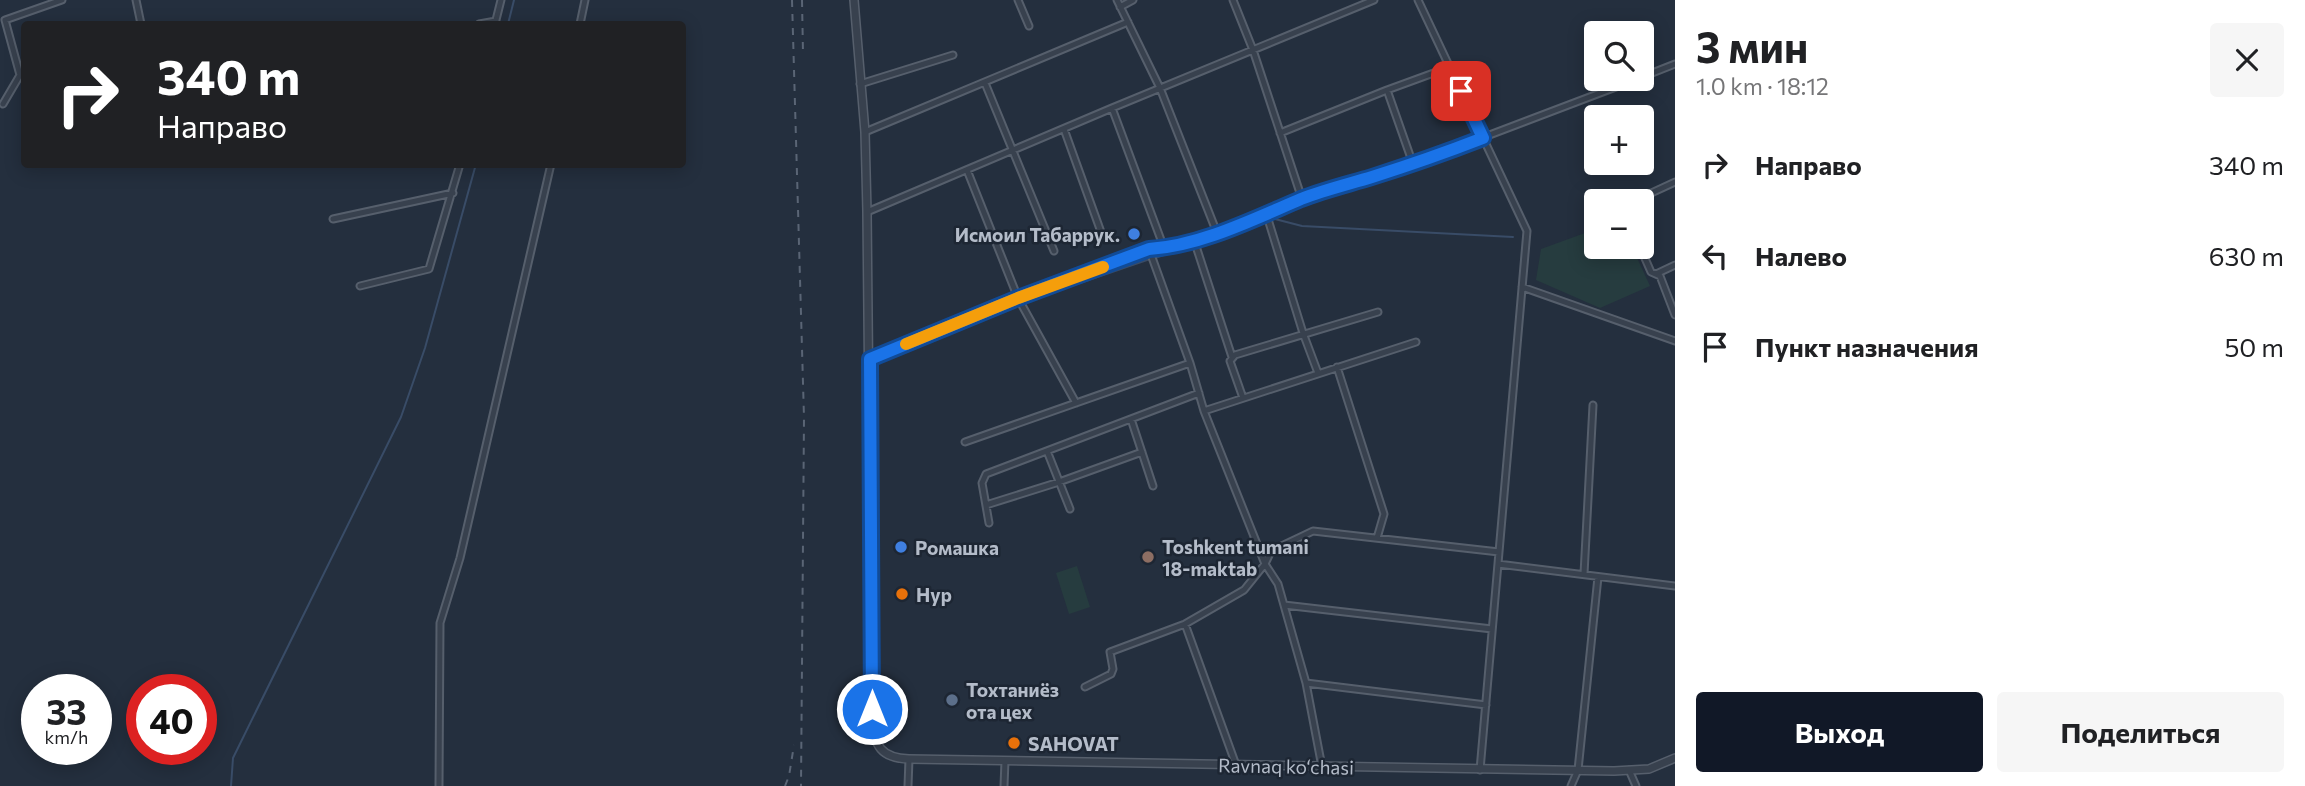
<!DOCTYPE html>
<html lang="ru">
<head>
<meta charset="utf-8">
<style>
  body { margin:0; font-family:Commissioner,sans-serif; background:#f6f6f6; color:#202124; height:100vh; display:flex; flex-direction:column; font-size:26px; white-space:nowrap }
  * { box-sizing:border-box; margin:0 }
  p { font-size:23px; color:#757577 }
  .icon { flex:none; width:38px; height:38px; fill:none; stroke:currentColor; stroke-width:2; stroke-linecap:round; stroke-linejoin:round }
  .map { position:relative; flex:1; overflow:hidden }
  .side { display:flex; flex-direction:column; background:#fff; width:630px }
  .side>* { flex:none }
  .banner { position:absolute; left:21px; top:21px; width:665px; height:147px; border-radius:7px; box-shadow:0 4px 18px #0003; background:#202124; color:#fff; overflow:hidden }
  .tools { position:absolute; left:1584px; top:21px; display:grid; gap:14px }
  .tools a { display:grid; place-items:center; width:70px; height:70px; border-radius:7px; background:#fff; box-shadow:0 4px 18px #0003; font-size:35px }
  .speed { position:absolute; left:21px; top:674px; display:flex; gap:14px; font-size:35px; font-weight:700; text-align:center }
  .speed>* { display:grid; place-content:center; width:91px; height:91px; border-radius:50%; background:#fff; box-shadow:0 4px 18px #0003; line-height:1 }
  .speed small { font-size:18px; font-weight:400 }
  .speed .limit { border:10px solid #d22; background:#fff; color:#111 }
  .pin { position:absolute; display:grid; place-items:center; width:60px; height:60px; color:#fff; margin:-30px; border-radius:14px; box-shadow:0 4px 10px #0006 }
  .me { position:absolute; width:77px; margin:-38px; rotate:0deg; stroke-linejoin:round; filter:drop-shadow(0 0 5px #0008) }
  .turn { display:flex; align-items:center; gap:24px; height:147px; padding:0 21px; font-size:32px }
  .turn .icon { width:91px; height:91px; stroke-width:2.5 }
  .turn b { display:block; font-size:49px; line-height:60px }
  .round { display:grid; place-items:center; flex:none; width:74px; height:74px; border-radius:7px; background:#f6f6f6 }
  .summary { display:flex; align-items:center; justify-content:space-between; height:119px; padding:0 21px }
  h1 { font-size:42px; font-weight:700; line-height:52px }
  .primary-button { display:flex; gap:14px; margin-top:auto; padding:14px 21px }
  .primary-button a { flex:1; height:80px; border-radius:7px; background:#111827; color:#fff; font-size:28px; font-weight:700; line-height:80px; text-align:center }
  .primary-button a+a { background:#f6f6f6; color:#202124 }
  ul { padding:0; list-style:none }
  li { display:flex; align-items:center; gap:21px; height:91px; padding:0 21px }
  li div { flex:1 }
  li b { display:block; font-size:26px }
  li em { font-style:normal }
  main { display:flex; flex:1; min-height:0 }
  .map>svg:first-child { display:block }
  .green { fill:#263c3f }
  .lines { fill:none; stroke-linecap:round; stroke-linejoin:round }
  .stream { stroke:#394c67; stroke-width:2 }
  .minor-casing { stroke:#565f6c; stroke-width:9 }
  .tertiary-casing { stroke:#565f6c; stroke-width:10 }
  .minor { stroke:#38414e; stroke-width:5 }
  .tertiary { stroke:#38414e; stroke-width:7 }
  .rail { stroke:#5a6575; stroke-width:2; stroke-dasharray:7 7; stroke-linecap:butt }
  .route-casing { stroke:#114b97; stroke-width:18 }
  .route { stroke:#1a73e8; stroke-width:12 }
  .slow { stroke:#f59e0b; stroke-width:12 }
  .shop-dot { fill:#3f7fe0; stroke:#1d2633; stroke-width:2.5 }
  .education-dot { fill:#8d6e63; stroke:#1d2633; stroke-width:2.5 }
  .food-dot { fill:#e8710a; stroke:#1d2633; stroke-width:2.5 }
  .service-dot { fill:#5c6f8a; stroke:#1d2633; stroke-width:2.5 }
  .labels { text-anchor:middle; dominant-baseline:central; stroke-width:5; stroke-linejoin:round; paint-order:stroke }
  .poi-label { font-size:19px; font-weight:bold; fill:#b4bcc9; stroke:#1d2633; text-anchor:start }
  .street-label { font-size:19px; fill:#b4bcc9; stroke:#1d2633 }
</style>
</head>
<body>
<main>
<div class="map">
<svg width="1675" height="786" viewBox="0 0 1675 786">
  <rect width="100%" height="100%" fill="#242f3e"/>
  <path class="green" d="M 1596,229 L 1596,247 L 1632,247 L 1650,286 L 1600,308 L 1536,280 L 1541,249 Z
    M 1077,566 L 1090,607 L 1069,614 L 1056,573 Z"/>
  <g class="lines">
    <path class="stream" d="M 508,24 L 514,0
      M 1271,218 L 1302,226 L 1513,237
      M 1198,243 L 1266,220
      M 1155,258 L 1193,245
      M 1039,297 L 1150,259
      M 231,786 L 233,758 L 401,417 L 425,348 L 476,164"/>
    <defs>
      <path id="minor" d="M 136,0 L 141,24
        M 1018,0 L 1029,26
        M 1117,0 L 1160,88 L 1217,233
        M 1233,0 L 1253,50 L 1302,199
        M 1418,0 L 1527,231 L 1480,770
        M 1120,7 L 1133,0
        M 479,24 L 496,21
        M 495,24 L 501,0
        M 580,24 L 585,0
        M 1642,77 L 1675,64
        M 985,83 L 1054,251
        M 860,84 L 953,55
        M 1387,90 L 1413,164
        M 3,104 L 20,75 L 5,20 L 62,0
        M 1112,108 L 1164,248
        M 1064,129 L 1101,232
        M 865,132 L 1128,22
        M 1280,133 L 1387,90 L 1450,67
        M 967,170 L 1018,298 L 1076,403
        M 1634,201 L 1675,182
        M 867,212 L 1112,108 L 1374,0
        M 1267,216 L 1303,333 L 1318,373
        M 333,219 L 453,193
        M 1194,240 L 1232,357
        M 1640,247 L 1651,272 L 1660,276 L 1675,315
        M 1149,249 L 1190,363 L 1204,411 L 1265,564 L 1278,584 L 1306,683 L 1322,767
        M 1656,274 L 1675,265
        M 360,286 L 429,269 L 460,164
        M 1522,287 L 1675,341
        M 870,359 L 1018,298 L 1149,249 L 1164,248 L 1217,233 L 1267,216 L 1302,199 L 1413,164 L 1637,79
        M 1337,367 L 1384,514 L 1377,538
        M 1243,398 L 1230,361 L 1235,355 L 1378,312
        M 1204,411 L 1416,342
        M 1131,419 L 1153,486
        M 965,442 L 1190,363
        M 1047,451 L 1070,509
        M 986,505 L 1059,482 L 1142,452
        M 989,523 L 982,483 L 986,474 L 1199,393
        M 1498,564 L 1675,586
        M 1584,574 L 1593,405
        M 1284,605 L 1492,629
        M 1185,624 L 1236,765
        M 1306,683 L 1486,705
        M 1085,687 L 1111,674 L 1113,669 L 1110,652 L 1185,624 L 1244,590 L 1265,564 L 1271,551 L 1313,531 L 1499,552
        M 1629,770 L 1636,786
        M 439,786 L 440,623 L 460,558 L 551,164
        M 908,786 L 909,759
        M 1004,786 L 1005,761
        M 1571,786 L 1578,770 L 1598,577"/>
      <path id="tertiary" d="M 854,0 L 865,132 L 867,212 L 872,719 C 874,746 881,758 909,759 L 1614,771 L 1649,769 L 1675,758"/>
    </defs>
    <use href="#minor" class="minor-casing"/>
    <use href="#tertiary" class="tertiary-casing"/>
    <use href="#minor" class="minor"/>
    <use href="#tertiary" class="tertiary"/>
    <path class="rail" d="M 792,0 L 804,418 L 801,786
      M 802,0 L 803,53
      M 785,786 L 789,776 L 794,745"/>
  </g>
  <g class="lines">
    <defs>
      <path id="route" d="M 872,709 L 870,359 L 1018,298 L 1149,249 C 1200,246 1254,219 1301,199 C 1324,190 1349,184 1372,177 C 1410,165 1447,152 1483,138 L 1461,91"/>
    </defs>
    <use href="#route" class="route-casing"/>
    <use href="#route" class="route"/>
    <path class="slow" d="M 906,344 L 1018,298 L 1103,267"/>
  </g>
  <g class="shop-dot">
    <circle cx="1134" cy="234" r="7"/>
    <circle cx="901" cy="547" r="7"/>
  </g>
  <circle class="education-dot" cx="1148" cy="557" r="7"/>
  <g class="food-dot">
    <circle cx="902" cy="594" r="7"/>
    <circle cx="1014" cy="743" r="7"/>
  </g>
  <circle class="service-dot" cx="952" cy="700" r="7"/>
  <g class="labels">
    <g class="poi-label">
      <text x="1120" y="234" text-anchor="end">Исмоил Табаррук.</text>
      <text x="1162" y="546">Toshkent tumani<tspan x="1162" dy="22">18-maktab</tspan></text>
      <text x="915" y="547">Ромашка</text>
      <text x="916" y="594">Нур</text>
      <text x="966" y="689">Тохтаниёз<tspan x="966" dy="22">ота цех</tspan></text>
      <text x="1028" y="743">SAHOVAT</text>
    </g>
    <g class="street-label">
      <text transform="translate(1286 766) rotate(1)">Ravnaq ko‘chasi</text>
    </g>
  </g>
</svg>
<div class="tools">
<a><svg class="icon" aria-label="search" viewBox="0 0 24 24"><circle cx="10" cy="10" r="6"/><path d="M15 15l6 6"/></svg></a>
<a>+</a>
<a>−</a>
</div>
<div class="speed"><div>33<small>km/h</small></div><div class="limit">40</div></div>
<div class="pin" style="left:1461px;top:91px;background:#d93025"><svg class="icon" aria-label="arrive" viewBox="0 0 24 24"><path d="M6 21V4h12l-3 4 3 4H6"/></svg></div>
<svg class="me" style="left:872px;top:709px" viewBox="-20 -20 40 40"><circle r="17" fill="#1a73e8" stroke="#fff" stroke-width="3"/><path d="M0-11L8 9 0 5-8 9z" fill="#fff"/></svg>
<div class="banner">
<div class="turn"><svg class="icon" aria-label="right" viewBox="0 0 24 24"><path d="M7 20v-9h11M14 6l5 5-5 5"/></svg><div><b>340 m</b>Направо</div></div>
</div>
</div>
<section class="side">
<div class="summary"><div><h1>3 мин</h1><p>1.0 km · 18:12</p></div><a class="round"><svg class="icon" aria-label="close" viewBox="0 0 24 24"><path d="M6 6l12 12M18 6L6 18"/></svg></a></div>
<ul>
<li><svg class="icon" aria-label="right" viewBox="0 0 24 24"><path d="M7 20v-9h11M14 6l5 5-5 5"/></svg><div><b>Направо</b></div><em>340 m</em></li>
<li><svg class="icon" aria-label="left" viewBox="0 0 24 24"><path d="M17 20v-9H6M10 6l-5 5 5 5"/></svg><div><b>Налево</b></div><em>630 m</em></li>
<li><svg class="icon" aria-label="arrive" viewBox="0 0 24 24"><path d="M6 21V4h12l-3 4 3 4H6"/></svg><div><b>Пункт назначения</b></div><em>50 m</em></li>
</ul>
<div class="primary-button"><a>Выход</a><a>Поделиться</a></div>
</section>
</main>
</body>
</html>
